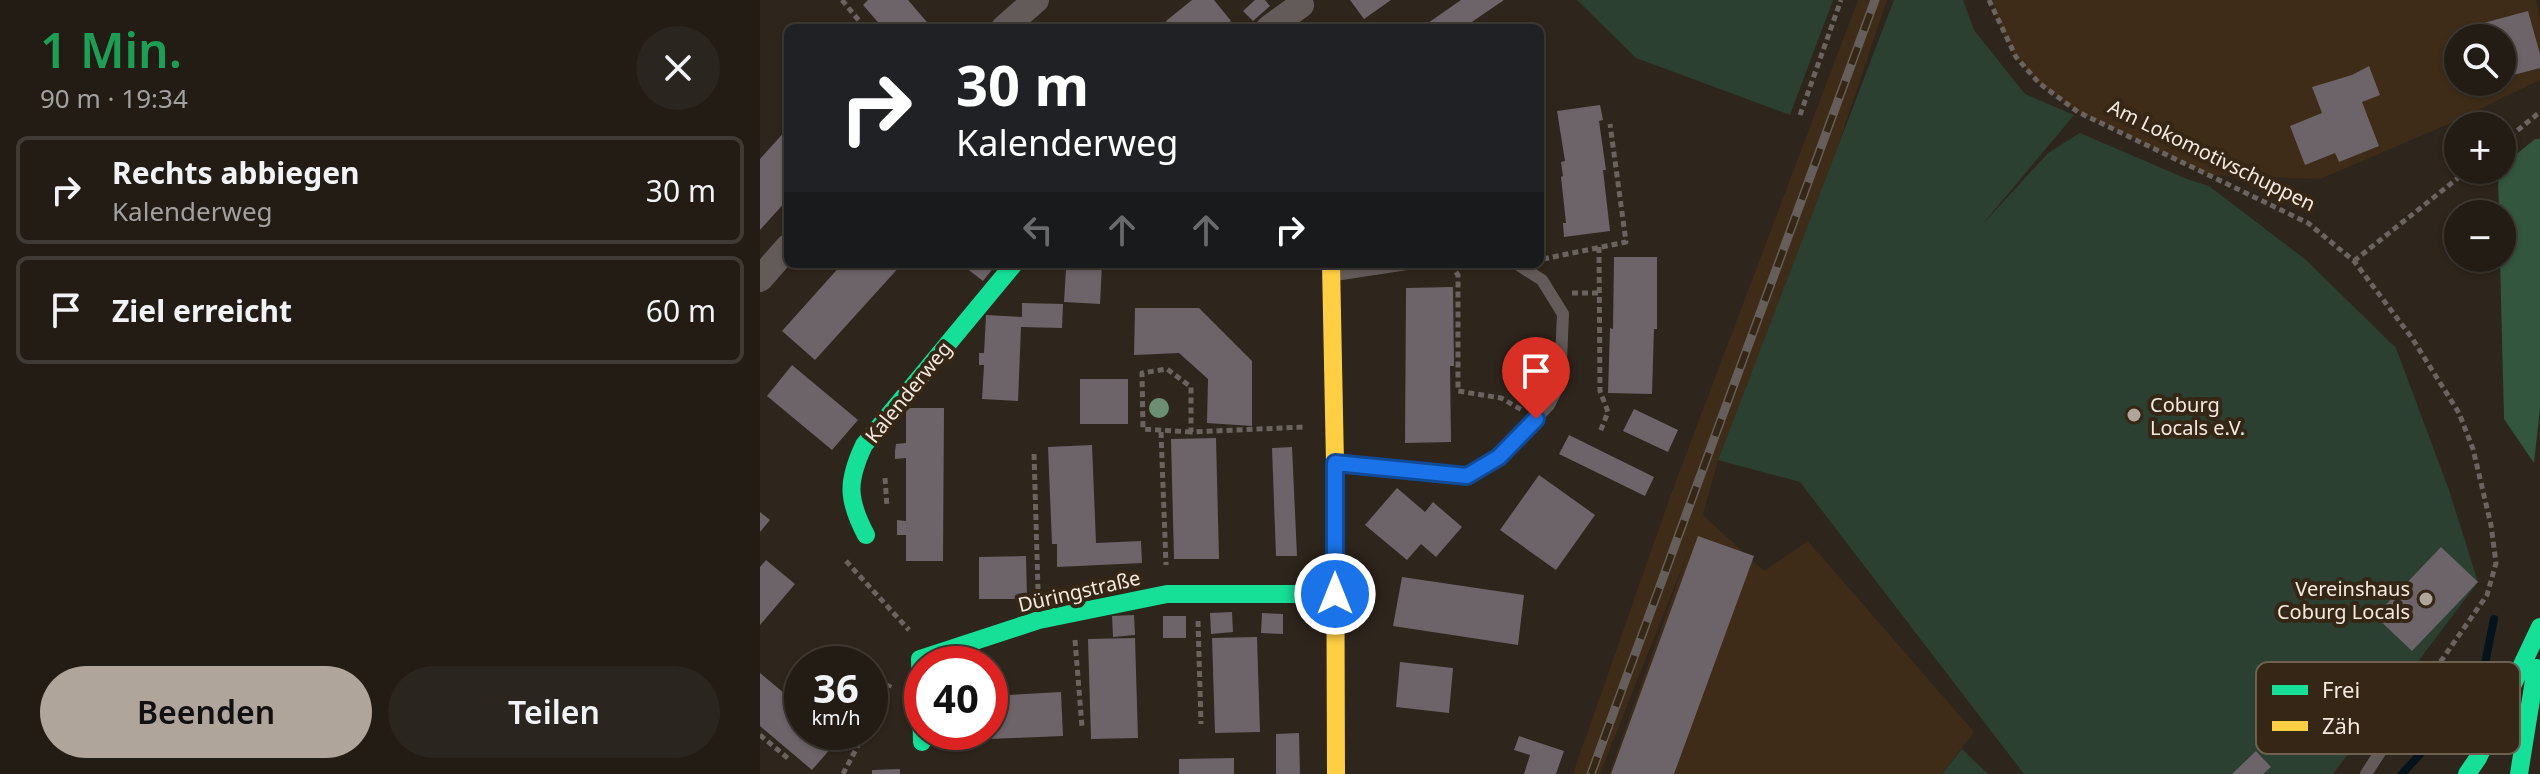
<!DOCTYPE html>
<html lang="de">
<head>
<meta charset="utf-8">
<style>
  body { margin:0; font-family:"Noto Sans",sans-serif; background:#2a251e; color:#f1f3f6; height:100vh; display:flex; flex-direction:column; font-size:30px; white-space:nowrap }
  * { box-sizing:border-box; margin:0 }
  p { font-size:26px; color:#a2a1a0 }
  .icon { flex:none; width:44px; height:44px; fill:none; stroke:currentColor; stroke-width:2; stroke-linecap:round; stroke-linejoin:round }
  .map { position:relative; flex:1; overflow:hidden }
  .drawer { display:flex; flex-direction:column; background:#221c15; width:760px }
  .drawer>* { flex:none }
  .guide { position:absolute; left:24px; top:24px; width:760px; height:244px; border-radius:12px; box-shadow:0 2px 6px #0004,0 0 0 2px #3f3a34; background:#202124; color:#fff; overflow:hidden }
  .controls { position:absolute; left:1684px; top:24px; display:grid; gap:16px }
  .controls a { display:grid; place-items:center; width:72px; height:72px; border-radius:50%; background:#221c15; box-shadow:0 2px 6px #0004,0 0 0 2px #3f3a34; font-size:40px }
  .speed { position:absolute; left:24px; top:646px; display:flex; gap:16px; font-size:40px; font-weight:700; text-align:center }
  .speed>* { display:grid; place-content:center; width:104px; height:104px; border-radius:50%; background:#221c15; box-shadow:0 2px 6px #0004,0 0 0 2px #3f3a34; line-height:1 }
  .speed small { font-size:20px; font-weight:400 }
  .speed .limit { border:12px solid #d22; background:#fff; color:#111 }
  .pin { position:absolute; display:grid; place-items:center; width:68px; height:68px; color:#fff; margin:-82px -34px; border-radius:50% 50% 50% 0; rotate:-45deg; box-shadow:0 0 8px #0007 }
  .pin .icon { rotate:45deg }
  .me { position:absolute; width:88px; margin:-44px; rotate:0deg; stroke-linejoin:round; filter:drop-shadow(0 0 6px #0008) }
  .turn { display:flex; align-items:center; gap:28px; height:168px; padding:0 40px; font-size:36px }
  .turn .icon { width:104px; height:104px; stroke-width:2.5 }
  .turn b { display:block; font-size:56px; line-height:68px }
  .lanes { display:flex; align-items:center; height:76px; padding:0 40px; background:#0003; justify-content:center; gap:40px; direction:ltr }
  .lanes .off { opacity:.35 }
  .round { display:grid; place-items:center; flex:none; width:84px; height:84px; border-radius:42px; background:#2a251e }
  .headline { display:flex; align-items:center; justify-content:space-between; height:136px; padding:0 40px }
  h1 { font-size:48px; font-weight:600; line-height:60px; color:#1e9e55 }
  .button { display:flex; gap:16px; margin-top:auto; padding:16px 40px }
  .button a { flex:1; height:92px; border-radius:48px; background:#afa59b; color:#111; font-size:32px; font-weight:600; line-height:92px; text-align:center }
  .button a+a { background:#2a251e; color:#f1f3f6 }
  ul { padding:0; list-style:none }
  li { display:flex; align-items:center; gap:24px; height:108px; margin:0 16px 12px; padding:0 24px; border:4px solid #3f3a34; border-radius:12px }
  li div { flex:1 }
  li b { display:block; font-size:30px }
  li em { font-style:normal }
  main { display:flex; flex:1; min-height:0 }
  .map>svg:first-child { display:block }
  .built { fill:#3e2c18; fill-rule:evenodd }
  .green { fill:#2b4031 }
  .forest { fill:#33563f }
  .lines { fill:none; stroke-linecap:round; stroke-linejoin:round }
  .stream { stroke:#04131c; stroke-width:8 }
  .building { fill:#6c6468 }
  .path { stroke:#6a6360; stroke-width:5; stroke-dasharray:6 4; stroke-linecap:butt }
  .lane { stroke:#625b59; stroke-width:12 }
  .street { stroke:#625b59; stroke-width:26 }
  .fast { stroke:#16e098; stroke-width:18 }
  .slow { stroke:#ffcf43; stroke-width:18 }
  .rail-casing { stroke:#655e5a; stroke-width:9 }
  .rail { stroke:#352615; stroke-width:6; stroke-dasharray:18; stroke-linecap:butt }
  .tree { fill:#6c8e72 }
  .route-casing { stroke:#114b97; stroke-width:20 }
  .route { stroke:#1a73e8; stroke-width:14 }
  .poi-dot { fill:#afa59b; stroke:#352615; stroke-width:3 }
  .labels { text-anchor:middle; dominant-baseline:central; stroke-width:8; stroke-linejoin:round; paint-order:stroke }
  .street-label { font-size:20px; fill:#f5eae0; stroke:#352615 }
  .poi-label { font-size:20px; fill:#f5eae0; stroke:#352615; text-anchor:start }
  .key { fill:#352615; stroke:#6f6152; stroke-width:2 }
  .key-label { font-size:22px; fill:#f5eae0 }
</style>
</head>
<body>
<main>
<section class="drawer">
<div class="headline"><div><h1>1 Min.</h1><p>90 m · 19:34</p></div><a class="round"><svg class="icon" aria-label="close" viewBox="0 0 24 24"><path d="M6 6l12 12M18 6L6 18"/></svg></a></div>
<ul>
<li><svg class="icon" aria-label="right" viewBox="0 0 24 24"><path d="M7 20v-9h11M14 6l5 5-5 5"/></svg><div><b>Rechts abbiegen</b><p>Kalenderweg</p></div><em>30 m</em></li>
<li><svg class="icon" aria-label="arrive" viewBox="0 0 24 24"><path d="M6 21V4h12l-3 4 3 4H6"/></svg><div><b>Ziel erreicht</b></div><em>60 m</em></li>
</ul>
<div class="button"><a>Beenden</a><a>Teilen</a></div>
</section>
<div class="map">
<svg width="1780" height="774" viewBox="0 0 1780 774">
  <rect width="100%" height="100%" fill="#2e251c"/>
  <path class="built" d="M 1098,0 L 1127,0 L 1075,155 L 958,460 L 943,515 L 1004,571 L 1048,541 L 1214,732 L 1182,774 L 849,774 L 929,550 L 840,774 L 813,774 L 910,497 Z
    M 1233,0 L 1776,0 L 1780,20 L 1780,80 L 1684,126 L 1560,179 L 1449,175 L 1318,112 L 1279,83 L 1256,57 L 1238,23 ZM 1698,38 L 1742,38 L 1742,82 L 1698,82 Z"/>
  <path class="green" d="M 817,0 L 1073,0 L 1030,115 L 876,58 Z
    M 1134,0 L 1203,0 L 1214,30 L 1265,94 L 1314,115 L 1221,226 L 1288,153 L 1320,133 L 1427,179 L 1449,186 L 1546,260 L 1636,348 L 1689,490 L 1718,582 L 1573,774 L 1264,774 L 1040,482 L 958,460 Z
    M 1202,749 L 1228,774 L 1182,774 Z"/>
  <path class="forest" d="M 1775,139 L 1780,139 L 1780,408 L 1774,463 L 1744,419 L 1740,258 L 1742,214 L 1739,214 L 1738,170 L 1742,170 L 1742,166 Z"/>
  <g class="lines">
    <path class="stream" d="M 1642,774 L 1720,688 L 1734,619"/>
  </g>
  <path class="building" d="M 108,0 L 148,0 L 172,28 L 123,28 L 103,5 Z
    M 432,0 L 454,0 L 471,21 L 462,28 L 411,28 L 406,21 Z
    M 495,0 L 505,0 L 510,6 L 493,21 L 483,11 Z
    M 590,0 L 631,0 L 604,19 Z
    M 701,0 L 744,0 L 703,28 L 671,28 L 668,23 Z
    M 1768,11 L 1780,54 L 1780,68 L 1742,78 L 1742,38 L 1720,38 L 1716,25 Z
    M 1609,66 L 1620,95 L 1602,102 L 1619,146 L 1579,162 L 1575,153 L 1545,165 L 1530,126 L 1562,113 L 1552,87 L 1592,75 Z
    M 840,105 L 843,120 L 839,121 L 846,170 L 843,170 L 850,231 L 804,237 L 803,223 L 806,223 L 801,177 L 803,176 L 801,162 L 805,161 L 797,111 Z
    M 28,128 L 28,199 L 0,230 L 0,159 Z
    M 854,257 L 897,257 L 897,329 L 894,329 L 892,394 L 848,393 L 850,328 L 853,329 Z
    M 82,264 L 142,264 L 55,360 L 22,331 Z
    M 201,264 L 230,264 L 234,267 L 223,281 Z
    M 301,264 L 342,264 L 340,304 L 304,302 L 306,269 L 301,269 Z
    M 693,287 L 694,366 L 690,366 L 691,442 L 645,443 L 646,288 Z
    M 262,303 L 303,304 L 302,328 L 261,327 L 258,401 L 222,399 L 224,365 L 219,365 L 219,353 L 224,353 L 226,315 L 262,317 Z
    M 375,308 L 439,308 L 492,361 L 492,426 L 447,423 L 448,379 L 419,353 L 374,355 Z
    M 32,365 L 98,420 L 72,450 L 7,396 Z
    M 320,379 L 368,379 L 368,424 L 320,424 Z
    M 146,408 L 184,408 L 183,561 L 146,561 L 146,535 L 137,535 L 137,520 L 146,521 L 146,458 L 135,459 L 135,451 L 136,444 L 146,443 Z
    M 874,409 L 918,430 L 908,452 L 863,431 Z
    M 809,435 L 894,477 L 885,496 L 799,454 Z
    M 456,438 L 459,559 L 414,559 L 411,439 Z
    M 332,445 L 336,543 L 381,541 L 382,563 L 297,567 L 297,544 L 292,544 L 288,447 Z
    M 532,447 L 537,556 L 516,556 L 512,448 Z
    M 779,475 L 835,515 L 796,570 L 740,530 Z
    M 637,488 L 665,512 L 673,502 L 702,527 L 676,557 L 661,544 L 647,560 L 605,525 Z
    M 0,512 L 10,520 L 0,532 Z
    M 938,536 L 994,556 L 914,774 L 851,774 Z
    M 1681,547 L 1718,582 L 1652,651 L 1615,616 Z
    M 266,556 L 267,599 L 219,599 L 219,557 Z
    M 6,560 L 35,584 L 0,625 L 0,567 Z
    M 642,577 L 764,595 L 758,645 L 633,626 Z
    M 472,612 L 473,632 L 451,634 L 450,613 Z
    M 502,613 L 523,614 L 523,634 L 501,633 Z
    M 374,615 L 375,635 L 353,637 L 352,616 Z
    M 403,616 L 426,616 L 426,638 L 403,638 Z
    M 497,637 L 500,732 L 455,733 L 452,638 Z
    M 375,638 L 378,738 L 331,739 L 328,639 Z
    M 640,662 L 693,668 L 689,713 L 636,707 Z
    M 0,673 L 42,708 L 42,732 L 70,732 L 79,739 L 52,770 L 0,726 Z
    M 301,692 L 303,736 L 229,739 L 230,696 Z
    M 192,732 L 215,732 L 215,739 L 193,740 Z
    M 539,733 L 540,774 L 516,774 L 516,734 Z
    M 759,736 L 804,751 L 796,774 L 764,774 L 770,755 L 754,750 Z
    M 1496,751 L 1511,767 L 1503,774 L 1472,774 Z
    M 474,758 L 474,774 L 419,774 L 419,759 Z
    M 140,769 L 140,774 L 112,774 L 112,770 Z"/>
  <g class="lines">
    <path class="path" d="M 82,0 L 105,28
      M 1229,0 L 1256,57 L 1279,83 L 1318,112 L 1548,223 L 1594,261 L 1652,338 L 1699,413 L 1713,449 L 1731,525 L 1736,563 L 1727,595 L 1665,684
      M 1040,115 L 1081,0
      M 1742,143 L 1780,112
      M 839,247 L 840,391 L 848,412 L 840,432
      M 783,259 L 866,242 L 850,124
      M 1594,261 L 1708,170
      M 690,264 L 698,275 L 698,391 L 741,398 L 762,410
      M 812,293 L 839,293
      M 401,432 L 406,565
      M 431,432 L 383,429 L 382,373 L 407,369 L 431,387 L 431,432 L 545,427
      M 274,454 L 278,589
      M 125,478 L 127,507
      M 86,561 L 149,630
      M 438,621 L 441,724
      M 315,640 L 322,727
      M 110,723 L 130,684
      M 0,735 L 30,760
      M 83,774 L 105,732"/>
    <path class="lane" d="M 575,275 L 647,264
      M 578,463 L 707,476 L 739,457 L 789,405 L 800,383 L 803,314 L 782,280 L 757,264
      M 1606,774 L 1655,698"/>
    <path class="street" d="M 244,28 L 276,0
      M 509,28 L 541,5
      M 0,279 L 28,247"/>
    <path class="fast" d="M 106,535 C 87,499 87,481 104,445 L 254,264
      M 162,742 L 160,659 L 279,620 L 407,594 L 575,594
      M 1707,774 L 1718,758 L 1780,627
      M 1759,774 L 1776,668"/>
    <path class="slow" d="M 571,264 L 575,463 L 576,774"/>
    <defs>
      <path id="rail" d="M 831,774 L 1115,0"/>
    </defs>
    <use href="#rail" class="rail-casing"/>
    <use href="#rail" class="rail"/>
  </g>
  <circle class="tree" cx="399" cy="408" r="10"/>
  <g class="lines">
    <defs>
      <path id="route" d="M 575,594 L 575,463 L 707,476 L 739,457 L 776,419"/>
    </defs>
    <use href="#route" class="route-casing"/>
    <use href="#route" class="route"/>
  </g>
  <g class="poi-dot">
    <circle cx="1374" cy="415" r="8"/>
    <circle cx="1666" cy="599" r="8"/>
  </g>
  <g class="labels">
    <g class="street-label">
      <text transform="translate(1452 155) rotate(26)">Am Lokomotivschuppen</text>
      <text transform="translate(148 392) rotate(-51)">Kalenderweg</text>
      <text transform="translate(319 591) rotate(-13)">Düringstraße</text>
    </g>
    <g class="poi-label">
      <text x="1390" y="404">Coburg<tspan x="1390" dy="23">Locals e.V.</tspan></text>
      <text x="1650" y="588" text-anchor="end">Vereinshaus<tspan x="1650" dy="23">Coburg Locals</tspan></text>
    </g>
  </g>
  <rect x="1496" y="662" width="264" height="92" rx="12" class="key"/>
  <rect x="1512" y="685" width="36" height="10" fill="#16e098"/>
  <rect x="1512" y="721" width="36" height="10" fill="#ffcf43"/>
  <g class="key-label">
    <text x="1562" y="698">Frei</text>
    <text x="1562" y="734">Zäh</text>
  </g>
</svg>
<div class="controls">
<a><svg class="icon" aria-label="search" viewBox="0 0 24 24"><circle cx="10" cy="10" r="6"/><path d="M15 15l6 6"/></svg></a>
<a>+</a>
<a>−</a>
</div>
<div class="speed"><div>36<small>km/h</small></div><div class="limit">40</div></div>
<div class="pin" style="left:776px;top:419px;background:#d93025"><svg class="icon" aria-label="arrive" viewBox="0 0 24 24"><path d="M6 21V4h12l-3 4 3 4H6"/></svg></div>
<svg class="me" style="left:575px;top:594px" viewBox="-20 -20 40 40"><circle r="17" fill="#1a73e8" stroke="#fff" stroke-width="3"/><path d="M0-11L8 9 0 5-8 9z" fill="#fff"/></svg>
<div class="guide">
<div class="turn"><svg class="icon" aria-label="right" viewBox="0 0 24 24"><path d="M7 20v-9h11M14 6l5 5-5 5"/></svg><div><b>30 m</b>Kalenderweg</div></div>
<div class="lanes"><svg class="icon off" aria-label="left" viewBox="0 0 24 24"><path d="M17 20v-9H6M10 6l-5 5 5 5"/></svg><svg class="icon off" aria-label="ahead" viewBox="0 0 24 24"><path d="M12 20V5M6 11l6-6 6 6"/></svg><svg class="icon off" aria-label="ahead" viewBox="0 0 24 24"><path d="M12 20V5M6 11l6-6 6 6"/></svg><svg class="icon" aria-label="right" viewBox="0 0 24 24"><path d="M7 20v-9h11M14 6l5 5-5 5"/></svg></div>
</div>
</div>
</main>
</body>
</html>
